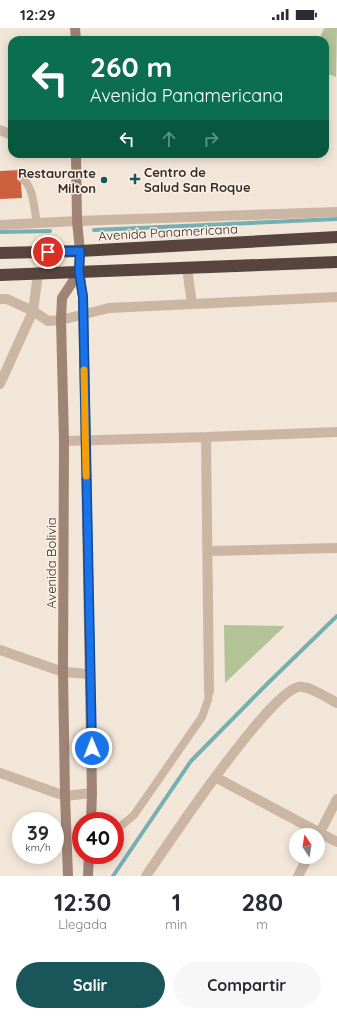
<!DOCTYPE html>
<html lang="es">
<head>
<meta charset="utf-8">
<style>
  body { margin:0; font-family:Quicksand,sans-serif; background:#f7f7f7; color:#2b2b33; height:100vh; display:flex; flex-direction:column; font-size:15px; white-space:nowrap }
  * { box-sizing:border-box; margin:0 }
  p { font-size:13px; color:#7c7c81 }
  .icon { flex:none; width:22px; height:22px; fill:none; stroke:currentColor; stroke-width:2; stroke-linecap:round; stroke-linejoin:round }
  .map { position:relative; height:848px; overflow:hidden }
  .details { display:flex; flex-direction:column; background:#fff; flex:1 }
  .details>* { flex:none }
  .hud { position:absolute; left:8px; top:8px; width:321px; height:122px; border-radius:12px; box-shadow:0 2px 10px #0003; background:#0b6e4f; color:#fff; overflow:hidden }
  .needle { width:26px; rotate:348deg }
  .fabs { position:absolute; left:289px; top:800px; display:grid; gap:8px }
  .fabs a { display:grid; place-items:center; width:36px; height:36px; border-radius:50%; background:#fff; box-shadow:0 2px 10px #0003; font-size:20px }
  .speed { position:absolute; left:12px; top:784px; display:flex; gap:8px; font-size:20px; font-weight:700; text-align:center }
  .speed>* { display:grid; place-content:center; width:52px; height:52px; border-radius:50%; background:#fff; box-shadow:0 2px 10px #0003; line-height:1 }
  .speed small { font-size:10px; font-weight:400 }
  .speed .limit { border:6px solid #d22; background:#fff; color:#111 }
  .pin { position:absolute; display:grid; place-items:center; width:34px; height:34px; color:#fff; margin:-17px; border:2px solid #fff; border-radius:50%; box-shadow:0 1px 4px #0007 }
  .me { position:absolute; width:44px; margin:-22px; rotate:359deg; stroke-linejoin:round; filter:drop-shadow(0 0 3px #0008) }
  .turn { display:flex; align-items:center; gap:14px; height:84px; padding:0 16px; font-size:18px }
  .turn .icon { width:52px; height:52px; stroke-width:2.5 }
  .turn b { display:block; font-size:28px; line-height:34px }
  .lanes { display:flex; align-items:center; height:38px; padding:0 16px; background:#0003; justify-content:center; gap:20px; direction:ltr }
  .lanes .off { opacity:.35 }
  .eta { display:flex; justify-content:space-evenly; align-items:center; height:68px; text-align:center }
  .eta b { font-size:24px; font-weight:800; line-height:28px }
  .action { display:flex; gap:8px; margin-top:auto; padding:8px 16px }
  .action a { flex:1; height:46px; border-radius:24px; background:#1a5559; color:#fff; font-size:16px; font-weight:800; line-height:46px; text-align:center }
  .action a+a { background:#f7f7f7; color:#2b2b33 }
  .status { display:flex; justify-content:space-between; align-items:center; height:28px; padding:0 20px; background:#fff; direction:ltr }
  .status svg { height:11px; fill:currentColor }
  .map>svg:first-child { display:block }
  .green { fill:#b4c298 }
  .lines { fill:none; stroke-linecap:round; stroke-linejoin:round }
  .stream { stroke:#76afb1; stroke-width:4 }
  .building { fill:#cc5f3d }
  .lane { stroke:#cbb6a4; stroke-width:8 }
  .street { stroke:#cbb6a4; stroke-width:10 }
  .secondary { stroke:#9f8475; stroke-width:10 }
  .highway { stroke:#57453d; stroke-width:12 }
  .route-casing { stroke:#114b97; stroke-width:10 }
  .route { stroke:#1a73e8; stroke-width:7 }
  .slow { stroke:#f59e0b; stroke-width:7 }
  .poi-dot { fill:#1a5559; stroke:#faf0e5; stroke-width:1.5 }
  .labels { text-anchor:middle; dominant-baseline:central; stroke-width:3; stroke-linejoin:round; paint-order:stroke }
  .poi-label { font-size:13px; font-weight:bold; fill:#362b26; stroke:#faf0e5; text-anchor:start }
  .street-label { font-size:13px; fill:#362b26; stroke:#faf0e5 }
</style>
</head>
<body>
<div class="status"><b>12:29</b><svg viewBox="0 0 49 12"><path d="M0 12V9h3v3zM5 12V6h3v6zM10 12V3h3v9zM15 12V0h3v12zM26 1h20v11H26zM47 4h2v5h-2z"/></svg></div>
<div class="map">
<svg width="337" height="848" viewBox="0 0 337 848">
  <rect width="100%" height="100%" fill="#f2e6d8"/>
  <path class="green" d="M 324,0 L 337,0 L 336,49 L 325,45 L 325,12 L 319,12 Z
    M 224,597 L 285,598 L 225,655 Z"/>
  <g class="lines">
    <path class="stream" d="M 94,202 L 337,191
      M 0,204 L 50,203
      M 113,848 L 191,733 L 266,657 L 337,588"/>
  </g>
  <path class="building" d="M 20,142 L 22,170 L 0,171 L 0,143 Z"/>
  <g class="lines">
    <path class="lane" d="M 21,150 C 34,157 34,182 37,195
      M 115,803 L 134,787 L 202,689 L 208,672 L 209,663"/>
    <path class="street" d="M 0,102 L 12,107
      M 0,197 L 77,193 L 337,184
      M 187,240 L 192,276
      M 0,271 L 7,271 L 33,283 L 48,293 L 61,292 L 109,280 L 337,269
      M 0,356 L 33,283 L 38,246
      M 64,413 L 206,409
      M 208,523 L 337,520
      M 0,622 L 63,644 L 90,646
      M 209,663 L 206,409 L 337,404
      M 0,745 L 65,768 L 92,765
      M 215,749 L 337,814
      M 318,808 L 337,771
      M 146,848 C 178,801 210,754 246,709 C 256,697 283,663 298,659 C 309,657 327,670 337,675
      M 298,848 L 308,829"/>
    <path class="secondary" d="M 75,0 L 76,12
      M 76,126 L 77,193 L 80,223 L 79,244 L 83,269 L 92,765 L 91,793
      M 68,848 L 65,768 L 63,644 L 64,413 L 61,292 L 62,270 L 79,244
      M 88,848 L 89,827"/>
    <path class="highway" d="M 0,225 L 80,223 L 337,209
      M 0,247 L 337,234"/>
  </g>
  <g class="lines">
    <defs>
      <path id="route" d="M 48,224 L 80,223 L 79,244 L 83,269 L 92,720"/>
    </defs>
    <use href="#route" class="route-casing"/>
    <use href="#route" class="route"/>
    <path class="slow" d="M 84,342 L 86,448"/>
  </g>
  <g class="poi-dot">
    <path d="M133 145h4v4h4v4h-4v4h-4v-4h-4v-4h4z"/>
    <circle cx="104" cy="152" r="4"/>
  </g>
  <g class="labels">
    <g class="poi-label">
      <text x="144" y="144">Centro de<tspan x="144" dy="15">Salud San Roque</tspan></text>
      <text x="96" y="145" text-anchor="end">Restaurante<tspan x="96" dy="15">Milton</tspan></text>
    </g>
    <g class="street-label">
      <text transform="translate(168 204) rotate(-3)">Avenida Panamericana</text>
      <text transform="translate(51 535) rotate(-90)">Avenida Bolivia</text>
    </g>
  </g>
</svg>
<div class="fabs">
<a><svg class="needle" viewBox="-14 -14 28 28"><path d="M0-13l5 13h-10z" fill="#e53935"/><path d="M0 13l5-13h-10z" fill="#7c7c81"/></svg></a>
</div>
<div class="speed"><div>39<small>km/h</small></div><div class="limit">40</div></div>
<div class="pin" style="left:48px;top:224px;background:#d93025"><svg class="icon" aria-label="arrive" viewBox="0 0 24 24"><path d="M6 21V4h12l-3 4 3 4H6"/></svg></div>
<svg class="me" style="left:92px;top:720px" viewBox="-20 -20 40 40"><circle r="17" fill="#1a73e8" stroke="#fff" stroke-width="3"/><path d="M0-11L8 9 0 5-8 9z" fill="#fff"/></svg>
<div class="hud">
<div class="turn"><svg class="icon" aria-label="left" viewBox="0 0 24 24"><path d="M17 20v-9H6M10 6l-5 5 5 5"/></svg><div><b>260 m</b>Avenida Panamericana</div></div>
<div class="lanes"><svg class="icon" aria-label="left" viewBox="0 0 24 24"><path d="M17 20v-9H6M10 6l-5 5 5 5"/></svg><svg class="icon off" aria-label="ahead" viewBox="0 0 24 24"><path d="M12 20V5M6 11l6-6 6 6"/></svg><svg class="icon off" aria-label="right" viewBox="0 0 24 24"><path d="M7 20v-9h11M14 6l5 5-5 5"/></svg></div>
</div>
</div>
<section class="details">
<div class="eta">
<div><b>12:30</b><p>Llegada</p></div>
<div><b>1</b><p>min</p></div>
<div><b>280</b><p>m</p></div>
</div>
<div class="action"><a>Salir</a><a>Compartir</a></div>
</section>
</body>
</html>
